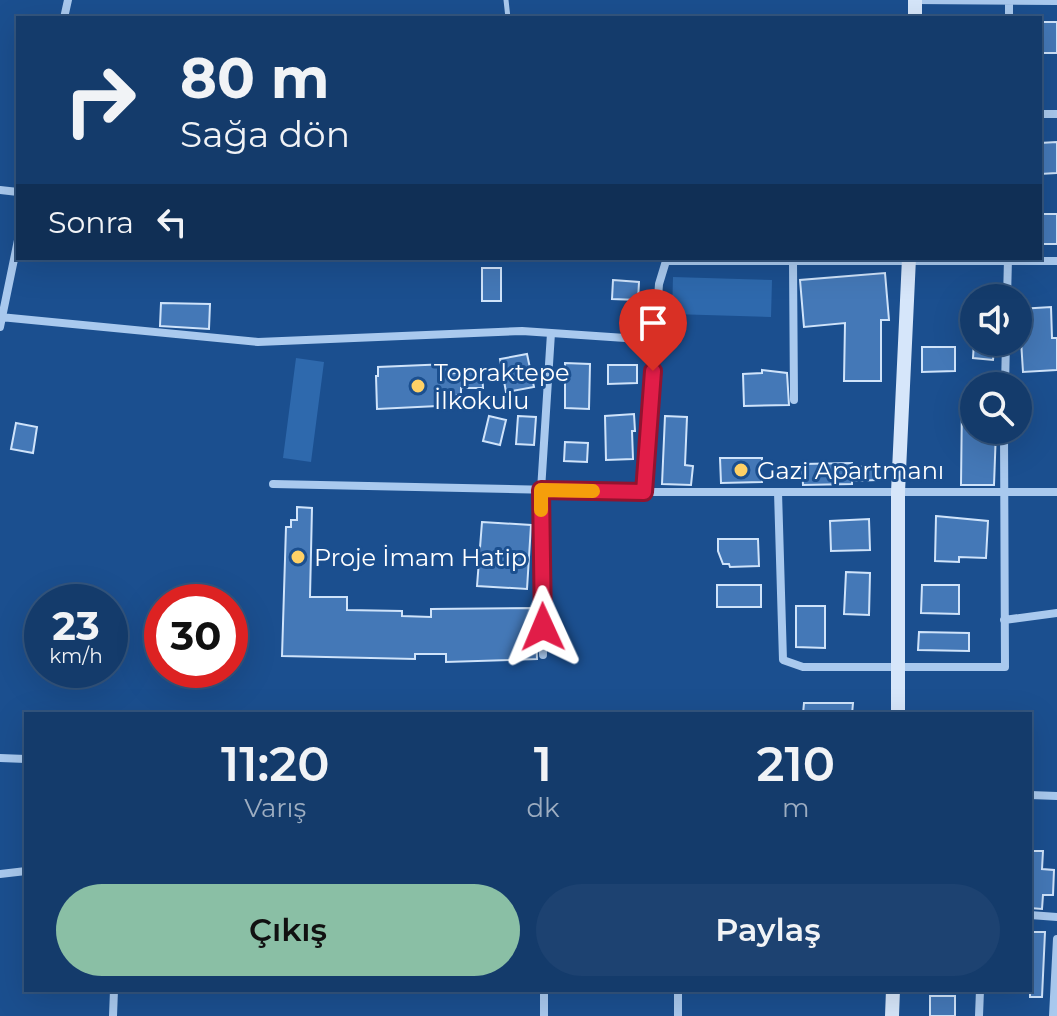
<!DOCTYPE html>
<html lang="tr">
<head>
<meta charset="utf-8">
<style>
  body { margin:0; font-family:Montserrat,sans-serif; background:#1d4271; color:#f1f3f6; height:100vh; display:flex; flex-direction:column; font-size:30px; white-space:nowrap }
  * { box-sizing:border-box; margin:0 }
  p { font-size:26px; color:#9dadc1 }
  .icon { flex:none; width:44px; height:44px; fill:none; stroke:currentColor; stroke-width:2; stroke-linecap:round; stroke-linejoin:round }
  .map { position:relative; flex:1; overflow:hidden }
  .side { position:absolute; left:24px; top:712px; width:1008px; height:280px; display:flex; flex-direction:column; background:#143b6b; border-radius:0px; box-shadow:0 8px 32px #0002,0 0 0 2px #33557e }
  .side>* { flex:none }
  .banner { position:absolute; left:16px; top:16px; width:1026px; height:244px; border-radius:0px; box-shadow:0 8px 32px #0002,0 0 0 2px #33557e; background:#143b6b; color:#f1f3f6; overflow:hidden }
  .fabs { position:absolute; left:960px; top:284px; display:grid; gap:16px }
  .fabs a { display:grid; place-items:center; width:72px; height:72px; border-radius:50%; background:#143b6b; box-shadow:0 8px 32px #0002,0 0 0 2px #33557e; font-size:40px }
  .speed { position:absolute; left:24px; top:584px; display:flex; gap:16px; font-size:40px; font-weight:700; text-align:center }
  .speed>* { display:grid; place-content:center; width:104px; height:104px; border-radius:50%; background:#143b6b; box-shadow:0 8px 32px #0002,0 0 0 2px #33557e; line-height:1 }
  .speed small { font-size:20px; font-weight:400 }
  .speed .limit { border:12px solid #d22; background:#fff; color:#111 }
  .pin { position:absolute; display:grid; place-items:center; width:68px; height:68px; color:#fff; margin:-82px -34px; border-radius:50% 50% 50% 0; rotate:-45deg; box-shadow:0 0 8px #0007 }
  .pin .icon { rotate:45deg }
  .me { position:absolute; width:88px; margin:-44px; rotate:359deg; stroke-linejoin:round; filter:drop-shadow(0 0 6px #0008) }
  .turn { display:flex; align-items:center; gap:28px; height:168px; padding:0 32px; font-size:36px }
  .turn .icon { width:104px; height:104px; stroke-width:2.5 }
  .turn b { display:block; font-size:56px; line-height:68px }
  .then { display:flex; align-items:center; height:76px; padding:0 32px; background:#0003; gap:16px; font-size:30px }
  .eta { display:flex; justify-content:space-evenly; align-items:center; height:136px; text-align:center }
  .eta b { font-size:48px; font-weight:600; line-height:56px }
  .cta { display:flex; gap:16px; margin-top:auto; padding:16px 32px }
  .cta a { flex:1; height:92px; border-radius:48px; background:#8abfa5; color:#111; font-size:32px; font-weight:600; line-height:92px; text-align:center }
  .cta a+a { background:#1d4271; color:#f1f3f6 }
  .map>svg:first-child { display:block }
  .green { fill:#2e69ad }
  .building { fill:#4478b7; stroke:#cfe3fa; stroke-width:2 }
  .lines { fill:none; stroke-linecap:round; stroke-linejoin:round }
  .lane { stroke:#a9c9ee; stroke-width:5 }
  .street { stroke:#a9c9ee; stroke-width:8 }
  .secondary { stroke:#d6e6fa; stroke-width:14 }
  .route-casing { stroke:#92132f; stroke-width:20 }
  .route { stroke:#e11d48; stroke-width:14 }
  .slow { stroke:#f59e0b; stroke-width:14 }
  .poi-dot { fill:#ffd166; stroke:#1b4f8f; stroke-width:3 }
  .labels { text-anchor:middle; dominant-baseline:central; stroke-width:6; stroke-linejoin:round; paint-order:stroke }
  .poi-label { font-size:24px; fill:#fff; stroke:#1b4f8f; text-anchor:start }
</style>
</head>
<body>
<div class="map">
<svg width="1057" height="1016" viewBox="0 0 1057 1016">
  <rect width="100%" height="100%" fill="#1b4f8f"/>
  <path class="green" d="M 673,277 L 772,280 L 771,317 L 672,314 Z
    M 296,358 L 324,362 L 311,462 L 283,458 Z"/>
  <path class="building" d="M 1040,22 L 1057,22 L 1057,53 L 1040,53 Z
    M 1057,142 L 1057,173 L 1040,174 L 1040,143 Z
    M 1040,214 L 1057,214 L 1057,244 L 1040,244 Z
    M 482,268 L 501,268 L 501,301 L 482,301 Z
    M 885,273 L 889,320 L 881,320 L 881,381 L 844,381 L 845,323 L 804,327 L 800,280 Z
    M 613,280 L 639,282 L 638,300 L 612,299 Z
    M 161,303 L 210,304 L 209,329 L 160,326 Z
    M 1051,307 L 1052,338 L 1057,338 L 1057,370 L 1023,372 L 1019,309 Z
    M 974,342 L 995,342 L 993,360 L 973,358 Z
    M 922,347 L 955,347 L 955,371 L 922,372 Z
    M 527,354 L 534,387 L 506,392 L 500,359 Z
    M 565,363 L 590,364 L 589,409 L 565,408 Z
    M 448,364 L 448,374 L 482,370 L 483,388 L 461,388 L 461,395 L 457,395 L 458,405 L 377,409 L 376,376 L 378,376 L 378,367 Z
    M 608,365 L 637,365 L 637,383 L 608,384 Z
    M 762,370 L 787,373 L 789,405 L 744,406 L 743,374 L 762,373 Z
    M 962,400 L 974,401 L 974,430 L 996,430 L 994,485 L 961,485 Z
    M 634,414 L 635,431 L 632,431 L 633,459 L 606,460 L 605,416 Z
    M 489,416 L 506,420 L 500,445 L 483,441 Z
    M 518,416 L 536,417 L 534,445 L 516,444 Z
    M 665,416 L 687,417 L 685,465 L 693,466 L 691,485 L 662,484 Z
    M 16,423 L 37,427 L 33,453 L 11,449 Z
    M 565,442 L 588,443 L 587,462 L 564,461 Z
    M 720,458 L 762,458 L 762,482 L 721,483 Z
    M 852,463 L 852,467 L 876,466 L 876,480 L 852,481 L 852,484 L 803,485 L 802,464 Z
    M 297,507 L 312,508 L 310,597 L 347,597 L 347,610 L 402,611 L 402,616 L 431,617 L 431,609 L 535,608 L 537,659 L 446,662 L 446,654 L 415,654 L 415,659 L 282,656 L 286,527 L 291,527 L 291,520 L 297,520 Z
    M 936,516 L 988,521 L 986,558 L 959,557 L 959,562 L 935,561 Z
    M 869,519 L 870,550 L 831,551 L 830,521 Z
    M 482,522 L 531,525 L 527,589 L 477,586 Z
    M 718,539 L 758,539 L 759,566 L 730,567 L 729,564 L 723,564 L 718,551 Z
    M 846,572 L 870,573 L 869,615 L 844,614 Z
    M 717,585 L 761,585 L 761,607 L 717,607 Z
    M 922,585 L 959,585 L 959,614 L 921,613 Z
    M 796,606 L 825,606 L 825,648 L 796,647 Z
    M 919,632 L 969,633 L 969,651 L 918,650 Z
    M 804,703 L 853,703 L 852,714 L 803,714 Z
    M 1030,851 L 1043,851 L 1042,869 L 1054,870 L 1053,895 L 1043,895 L 1042,909 L 1030,908 Z
    M 1030,932 L 1045,932 L 1042,997 L 1030,997 Z
    M 930,996 L 955,996 L 955,1016 L 930,1016 Z"/>
  <g class="lines">
    <path class="lane" d="M 506,0 L 508,18"/>
    <path class="street" d="M 914,0 L 1057,1
      M 64,18 L 68,0
      M 1009,18 L 1009,1
      M 1040,114 L 1057,114
      M 0,190 L 18,192
      M 793,262 L 794,400
      M 1007,298 L 1008,259
      M 0,317 L 258,342 L 522,331 L 655,340
      M 0,327 L 18,240
      M 1005,386 L 1006,342
      M 273,484 L 644,492 L 1057,492
      M 644,492 L 659,284 L 666,261 L 1057,261
      M 778,492 L 783,660 L 803,667 L 1005,667 L 1004,430
      M 1004,620 L 1057,613
      M 543,655 L 541,490 L 551,333
      M 0,758 L 26,759
      M 1030,795 L 1057,796
      M 0,874 L 26,871
      M 1030,915 L 1057,917
      M 544,990 L 544,1016
      M 678,990 L 678,1016
      M 113,1016 L 114,990
      M 979,1016 L 980,990
      M 1053,1016 L 1057,939"/>
    <path class="secondary" d="M 915,18 L 915,0
      M 898,714 L 898,492 L 909,258
      M 892,1016 L 893,990"/>
  </g>
  <g class="lines">
    <defs>
      <path id="route" d="M 543,627 L 541,490 L 644,492 L 653,371"/>
    </defs>
    <use href="#route" class="route-casing"/>
    <use href="#route" class="route"/>
    <path class="slow" d="M 541,510 L 541,490 L 593,491"/>
  </g>
  <g class="poi-dot">
    <circle cx="418" cy="386" r="8"/>
    <circle cx="741" cy="470" r="8"/>
    <circle cx="298" cy="557" r="8"/>
  </g>
  <g class="labels">
    <g class="poi-label">
      <text x="434" y="372">Topraktepe<tspan x="434" dy="28">İlkokulu</tspan></text>
      <text x="757" y="470">Gazi Apartmanı</text>
      <text x="314" y="557">Proje İmam Hatip</text>
    </g>
  </g>
</svg>
<div class="fabs">
<a><svg class="icon" aria-label="sound" viewBox="0 0 24 24"><path d="M4 9h4l5-4v14l-5-4H4zM17 9q2 3 0 6"/></svg></a>
<a><svg class="icon" aria-label="search" viewBox="0 0 24 24"><circle cx="10" cy="10" r="6"/><path d="M15 15l6 6"/></svg></a>
</div>
<div class="speed"><div>23<small>km/h</small></div><div class="limit">30</div></div>
<div class="pin" style="left:653px;top:371px;background:#d93025"><svg class="icon" aria-label="arrive" viewBox="0 0 24 24"><path d="M6 21V4h12l-3 4 3 4H6"/></svg></div>
<svg class="me" style="left:543px;top:627px" viewBox="-20 -20 40 40"><path d="M0-17L14 15 0 8-14 15z" fill="#e11d48" stroke="#fff" stroke-width="4"/></svg>
<div class="banner">
<div class="turn"><svg class="icon" aria-label="right" viewBox="0 0 24 24"><path d="M7 20v-9h11M14 6l5 5-5 5"/></svg><div><b>80 m</b>Sağa dön</div></div>
<div class="then">Sonra<svg class="icon" aria-label="left" viewBox="0 0 24 24"><path d="M17 20v-9H6M10 6l-5 5 5 5"/></svg></div>
</div>
<section class="side">
<div class="eta">
<div><b>11:20</b><p>Varış</p></div>
<div><b>1</b><p>dk</p></div>
<div><b>210</b><p>m</p></div>
</div>
<div class="cta"><a>Çıkış</a><a>Paylaş</a></div>
</section>
</div>
</body>
</html>
